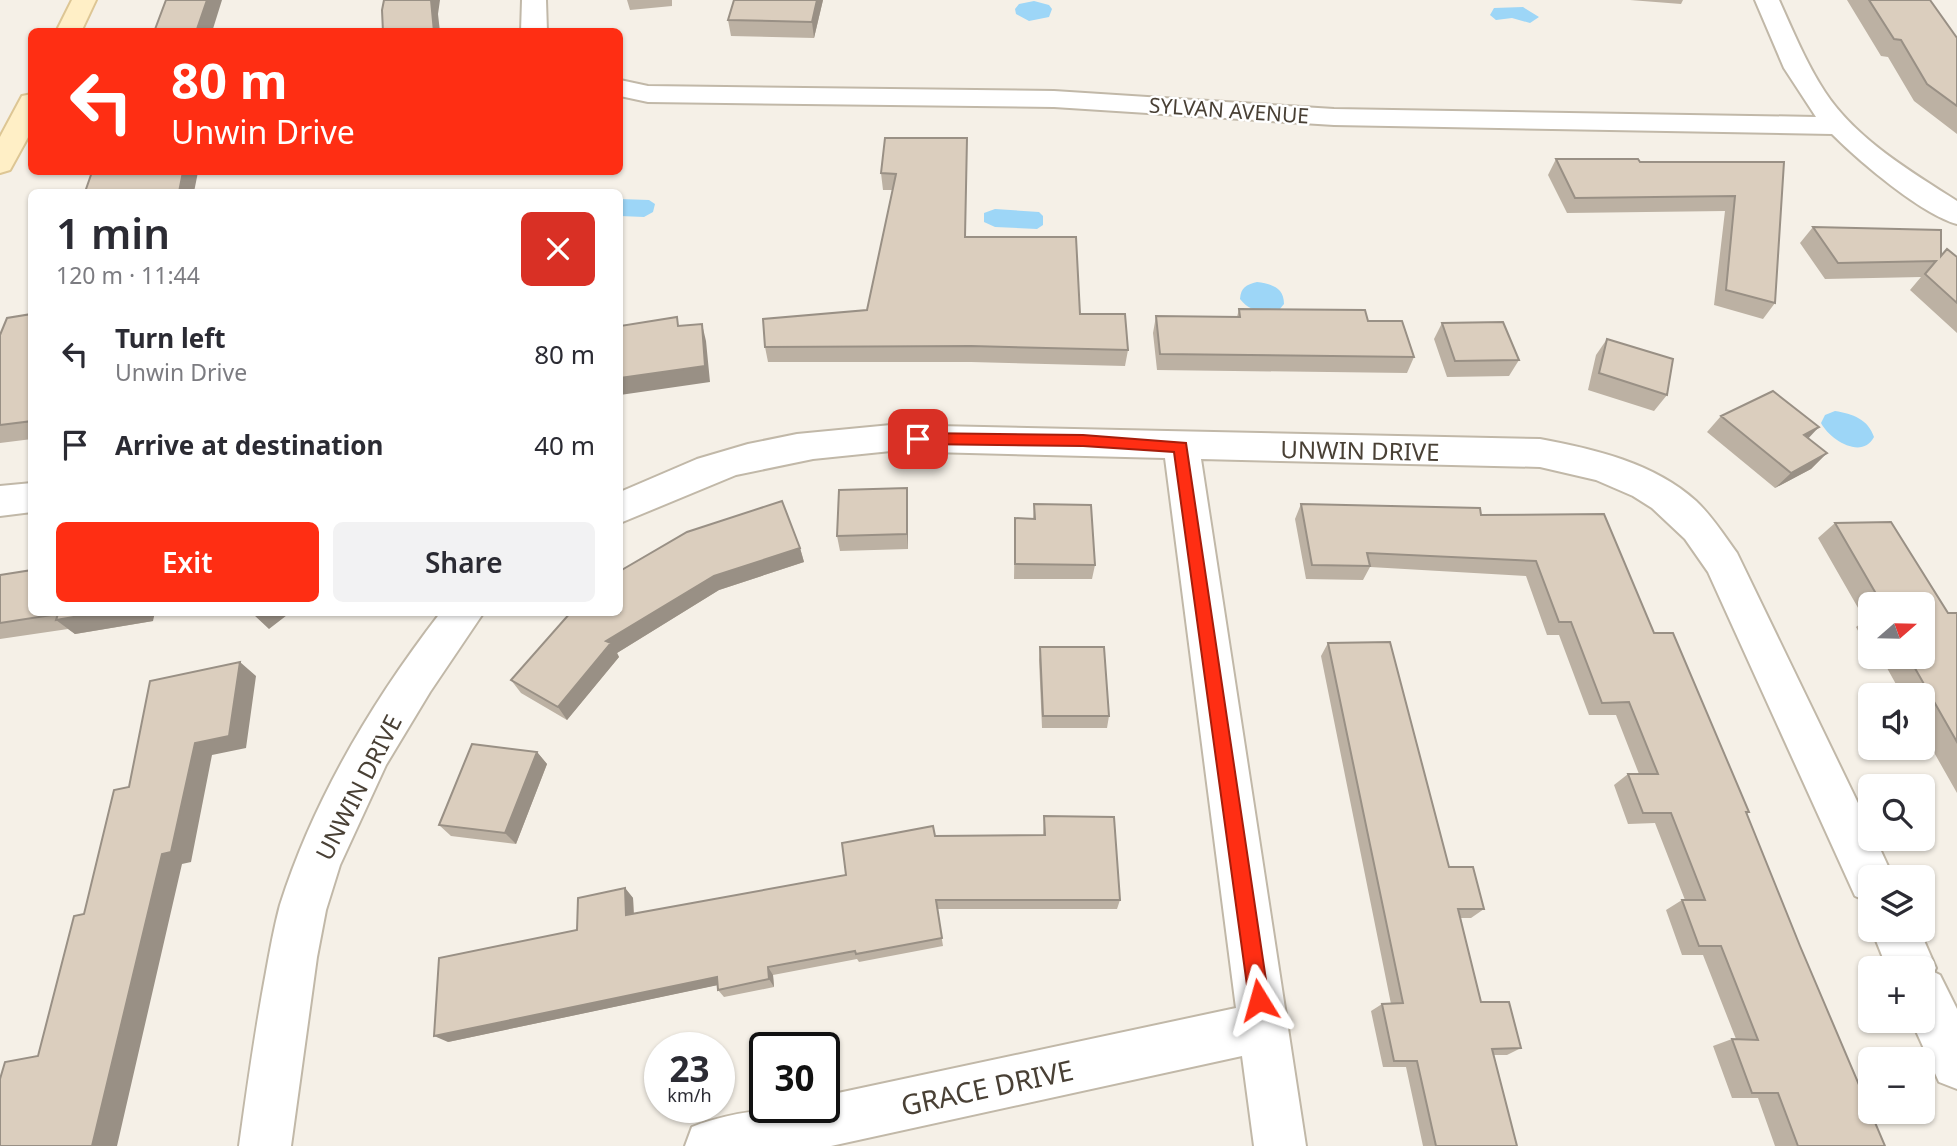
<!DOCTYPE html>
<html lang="en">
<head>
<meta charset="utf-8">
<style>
  body { margin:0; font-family:"Noto Sans",sans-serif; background:#f2f2f3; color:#2b2b33; height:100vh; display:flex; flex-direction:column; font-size:26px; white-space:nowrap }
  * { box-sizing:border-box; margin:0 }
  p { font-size:23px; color:#7c7c81 }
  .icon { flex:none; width:38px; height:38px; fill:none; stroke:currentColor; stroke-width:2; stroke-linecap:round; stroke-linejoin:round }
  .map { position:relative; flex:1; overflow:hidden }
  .sheet { position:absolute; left:28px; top:189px; width:595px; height:427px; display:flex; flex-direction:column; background:#fff; border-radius:10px; box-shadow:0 2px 5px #0004 }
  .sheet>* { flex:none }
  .top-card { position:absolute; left:28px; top:28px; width:595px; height:147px; border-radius:10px; box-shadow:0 2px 5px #0004; background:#ff2e13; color:#fff; overflow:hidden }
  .needle { width:46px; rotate:70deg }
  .controls { position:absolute; left:1858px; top:592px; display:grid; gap:14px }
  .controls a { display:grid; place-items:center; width:77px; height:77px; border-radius:10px; background:#fff; box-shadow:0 2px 5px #0004; font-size:35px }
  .speed { position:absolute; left:644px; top:1032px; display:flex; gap:14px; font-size:35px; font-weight:700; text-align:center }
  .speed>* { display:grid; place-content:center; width:91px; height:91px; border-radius:50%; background:#fff; box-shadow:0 2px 5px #0004; line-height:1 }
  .speed small { font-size:18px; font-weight:400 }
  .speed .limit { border:4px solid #111; border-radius:10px; background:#fff; color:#111 }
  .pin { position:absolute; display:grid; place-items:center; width:60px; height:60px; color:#fff; margin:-30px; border-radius:14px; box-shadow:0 4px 10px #0006 }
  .me { position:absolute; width:77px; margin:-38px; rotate:352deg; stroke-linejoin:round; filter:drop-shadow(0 0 5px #0008) }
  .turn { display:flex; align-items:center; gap:24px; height:147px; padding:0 28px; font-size:32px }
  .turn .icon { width:91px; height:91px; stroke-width:2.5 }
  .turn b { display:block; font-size:49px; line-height:60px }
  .round { display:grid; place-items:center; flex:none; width:74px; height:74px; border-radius:10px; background:#f2f2f3 }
  .overview { display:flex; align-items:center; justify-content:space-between; height:119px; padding:0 28px }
  h1 { font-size:42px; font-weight:600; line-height:52px }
  .cta { display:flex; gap:14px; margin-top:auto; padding:14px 28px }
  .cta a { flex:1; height:80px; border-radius:10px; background:#ff2e13; color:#fff; font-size:28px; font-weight:600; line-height:80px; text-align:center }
  .cta a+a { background:#f2f2f3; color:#2b2b33 }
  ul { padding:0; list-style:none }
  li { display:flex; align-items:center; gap:21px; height:91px; padding:0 28px }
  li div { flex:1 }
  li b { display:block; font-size:26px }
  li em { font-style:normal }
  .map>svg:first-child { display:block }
  .water { fill:#9dd6f7 }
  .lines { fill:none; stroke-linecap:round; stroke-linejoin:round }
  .minor-casing { stroke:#c1b8a8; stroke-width:4 }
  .secondary-casing { stroke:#ddc694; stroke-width:4 }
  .minor { fill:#fff; fill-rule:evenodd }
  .secondary { fill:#ffefc6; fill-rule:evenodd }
  .wall { fill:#bcb1a3 }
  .shaded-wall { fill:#999085 }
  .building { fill:#dbcebe; stroke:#999085; stroke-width:2 }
  .route { fill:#ff2e13; stroke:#a61e0c; stroke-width:2 }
  .labels { text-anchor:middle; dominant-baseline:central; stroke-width:5; stroke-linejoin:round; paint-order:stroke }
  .far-street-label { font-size:21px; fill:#494035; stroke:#fff }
  .street-label { font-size:24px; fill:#494035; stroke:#fff }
  .near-street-label { font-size:28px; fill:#494035; stroke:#fff }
</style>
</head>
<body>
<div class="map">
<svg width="1957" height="1146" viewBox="0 0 1957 1146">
  <rect width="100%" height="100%" fill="#f5f0e7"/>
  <path class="water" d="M 1034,1 L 1049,5 L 1052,9 L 1049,17 L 1029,21 L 1016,14 L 1015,9 L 1019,4 Z
    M 1523,7 L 1539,17 L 1530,23 L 1512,18 L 1496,20 L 1490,15 L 1494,8 Z
    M 620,199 L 649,200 L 655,204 L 653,212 L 644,217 L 620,216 Z
    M 995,209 L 1039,212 L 1043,216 L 1043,225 L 1037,229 L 995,227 L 984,222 L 984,213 Z
    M 1257,282 C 1271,284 1284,287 1284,304 L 1279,310 C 1262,311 1251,313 1240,299 C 1241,287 1246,285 1257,282 Z
    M 1835,411 C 1853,414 1868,419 1874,437 C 1862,460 1830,440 1821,423 L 1825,415 Z"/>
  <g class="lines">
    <defs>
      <path id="minor" d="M 522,0 L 546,0 L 547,32 L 521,32 Z
        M 1755,0 L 1779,0 C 1793,31 1806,63 1825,92 C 1856,139 1910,171 1957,201 L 1957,224 C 1921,214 1859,161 1832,134 L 1334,125 L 1054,107 L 648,102 L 620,96 L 620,80 L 648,86 L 1054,91 L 1334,109 L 1816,117 L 1784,68 Z
        M 891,425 L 1540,439 C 1594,449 1654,463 1696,501 C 1712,516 1724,535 1737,553 L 1871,830 L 1871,838 L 1875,838 L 1893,877 L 1871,877 L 1871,903 L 1855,896 L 1708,572 L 1685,539 L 1652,508 L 1633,496 L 1596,480 L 1540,467 L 1201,459 L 1306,1146 L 1254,1146 L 1242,1056 L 831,1146 L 685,1146 L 692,1127 C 735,1110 778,1108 824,1108 L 824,1096 L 1236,1008 L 1165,458 L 891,451 L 813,459 L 736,475 L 620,523 L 620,492 L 697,459 L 748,444 L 797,434 Z
        M 32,483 L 32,512 L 0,516 L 0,486 Z
        M 441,612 L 484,612 L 430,692 L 386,765 L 340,865 L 326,910 L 317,957 L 291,1146 L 239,1146 C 247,1088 255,1030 266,972 C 270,950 274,927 280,905 C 314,798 373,700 441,612 Z
        M 1871,928 L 1919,929 L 1936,968 L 1934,972 L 1940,975 L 1957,1009 L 1957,1089 L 1939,1082 L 1911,1020 L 1923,1020 L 1923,968 L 1887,968 Z"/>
      <path id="secondary" d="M 72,0 L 96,0 L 81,32 L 56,32 Z
        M 32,94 L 32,130 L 10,170 L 0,173 L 0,137 L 22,96 Z"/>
    </defs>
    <use href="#minor" class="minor-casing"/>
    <use href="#secondary" class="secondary-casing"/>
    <use href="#minor" class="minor"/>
    <use href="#secondary" class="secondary"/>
  </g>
  <path class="wall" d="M 627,0 L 672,0 L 672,6 L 630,10 Z
    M 734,0 L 823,0 L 814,38 L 731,36 L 728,20 Z
    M 1630,0 L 1683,0 L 1681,4 Z
    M 1847,0 L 1930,0 L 1957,38 L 1957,134 L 1914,101 L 1888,57 L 1881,56 Z
    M 967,138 L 965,237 L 1080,314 L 1128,350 L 1125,366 L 971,362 L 768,362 L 765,347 L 867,310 L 893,190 L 883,190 L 881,173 Z
    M 1556,159 L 1640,162 L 1784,162 L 1775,303 L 1763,319 L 1714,305 L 1725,211 L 1567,213 L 1548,175 Z
    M 1813,227 L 1941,256 L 1957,257 L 1957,333 L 1910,290 L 1921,277 L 1825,279 L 1800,243 Z
    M 1239,309 L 1368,321 L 1414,357 L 1407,373 L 1157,370 L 1153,333 L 1156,316 L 1237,317 Z
    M 32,311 L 32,439 L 0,443 L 0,335 L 31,314 Z
    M 1442,323 L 1519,360 L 1509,376 L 1447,377 L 1434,339 Z
    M 1607,339 L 1667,395 L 1654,411 L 1588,390 L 1596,355 Z
    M 1721,416 L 1808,438 L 1827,453 L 1811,469 L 1775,488 L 1707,432 Z
    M 908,503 L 908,549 L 840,551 L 837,536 Z
    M 1034,504 L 1095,565 L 1092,579 L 1014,579 L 1015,518 L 1033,519 Z
    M 1301,504 L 1481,515 L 1654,633 L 1749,812 L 1747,814 L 1800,946 L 1885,1146 L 1775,1146 L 1758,1098 L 1732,1098 L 1713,1046 L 1732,1039 L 1736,1039 L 1703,955 L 1682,955 L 1666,910 L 1682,900 L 1685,900 L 1655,823 L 1628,824 L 1614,785 L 1628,774 L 1639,774 L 1616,715 L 1589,715 L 1559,635 L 1547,635 L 1526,576 L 1370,567 L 1363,580 L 1306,579 L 1295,519 Z
    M 1835,523 L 1948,613 L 1957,613 L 1957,793 L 1923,733 L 1923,695 L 1902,695 L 1887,668 L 1878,668 L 1871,656 L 1923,656 L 1923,604 L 1871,604 L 1871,655 L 1856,627 L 1865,620 L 1818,538 Z
    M 800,548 L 804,562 L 719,590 L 617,653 L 619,657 L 567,720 L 521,693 L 511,680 Z
    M 0,575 L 153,621 L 75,634 L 68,629 L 0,639 Z
    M 1328,643 L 1449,867 L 1484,909 L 1471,918 L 1460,918 L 1481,1002 L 1521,1048 L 1507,1055 L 1493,1055 L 1517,1146 L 1423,1146 L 1406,1067 L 1383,1067 L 1371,1011 L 1382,1004 L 1391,1004 L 1321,656 Z
    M 1040,647 L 1109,716 L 1107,728 L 1042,728 L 1039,660 Z
    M 537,752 L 547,764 L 516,844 L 451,836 L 439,825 Z
    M 1044,816 L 1120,900 L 1117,909 L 937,909 L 943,946 L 859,962 L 857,959 L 773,975 L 774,987 L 724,997 L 718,990 L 717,985 L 448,1042 L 625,888 L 633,898 L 634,914 L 846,875 L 935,836 L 1043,835 Z"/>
  <path class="shaded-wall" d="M 207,0 L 222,0 L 212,32 L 193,32 Z
    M 431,0 L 440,0 L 438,14 L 440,32 L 434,32 Z
    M 817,0 L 823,0 L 814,38 L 812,22 Z
    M 183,172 L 198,172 L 194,192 L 179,192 Z
    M 702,324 L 706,341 L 710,382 L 620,395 L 620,378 Z
    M 1819,427 L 1804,443 L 1804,435 Z
    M 1827,453 L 1811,469 L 1775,488 L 1791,473 Z
    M 907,488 L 908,503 L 908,549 L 907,534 Z
    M 800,548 L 804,562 L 719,590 L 617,653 L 619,657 L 567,720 L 558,707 L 606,641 L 714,576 Z
    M 103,612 L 155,612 L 153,621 L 75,634 L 56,620 Z
    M 258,612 L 291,612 L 269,629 L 254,615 Z
    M 240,662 L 256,676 L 246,748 L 212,755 L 191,862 L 182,864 L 117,1146 L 92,1146 L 162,854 L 195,743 Z
    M 537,752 L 547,764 L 516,844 L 505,833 Z
    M 625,888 L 633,898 L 634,924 L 626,915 Z
    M 768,967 L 773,975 L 774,987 L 769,979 Z
    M 717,977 L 723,984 L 448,1042 L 434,1036 Z"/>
  <path class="building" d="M 166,0 L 207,0 L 197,29 L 193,29 L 193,32 L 154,32 Z
    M 384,0 L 431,0 L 434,32 L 383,32 L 382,10 Z
    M 734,0 L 817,0 L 812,22 L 728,20 Z
    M 1869,0 L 1930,0 L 1957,38 L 1957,106 L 1927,84 L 1901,40 L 1894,39 Z
    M 885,138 L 967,138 L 965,237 L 1076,237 L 1080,314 L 1125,314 L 1128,350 L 971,346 L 765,347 L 763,319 L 867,310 L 896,174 L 881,173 Z
    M 1556,159 L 1638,159 L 1640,162 L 1784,162 L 1775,303 L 1726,290 L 1735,196 L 1575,198 Z
    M 92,172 L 183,172 L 179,192 L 85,192 Z
    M 1813,227 L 1941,230 L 1941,256 L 1947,249 L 1957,257 L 1957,303 L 1925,274 L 1936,261 L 1838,263 Z
    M 1239,309 L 1365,310 L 1368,321 L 1402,321 L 1414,357 L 1160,354 L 1156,316 L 1240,317 Z
    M 32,311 L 32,421 L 0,425 L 0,335 L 7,318 L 31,314 Z
    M 677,317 L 678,326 L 702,324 L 705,366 L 620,378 L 620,326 Z
    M 1503,322 L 1519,360 L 1455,361 L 1442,323 Z
    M 1607,339 L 1673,359 L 1667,395 L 1599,373 Z
    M 1773,391 L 1819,427 L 1804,435 L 1827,453 L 1791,473 L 1721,416 Z
    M 907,488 L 907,534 L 837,536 L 839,490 Z
    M 782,501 L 800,548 L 714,576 L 606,641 L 611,643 L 558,707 L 511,680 L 571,612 L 620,612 L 620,571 L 687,532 Z
    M 1034,504 L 1091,505 L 1095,565 L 1015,564 L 1015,518 L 1035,519 Z
    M 1301,504 L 1480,508 L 1481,515 L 1604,514 L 1654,633 L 1673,633 L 1749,812 L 1746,812 L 1800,946 L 1885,1146 L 1798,1146 L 1778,1093 L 1752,1093 L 1732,1039 L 1758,1040 L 1721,946 L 1699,946 L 1682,900 L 1705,900 L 1671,813 L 1643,813 L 1628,774 L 1658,774 L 1629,702 L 1602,703 L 1571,622 L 1559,622 L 1536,561 L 1367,553 L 1370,566 L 1312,565 Z
    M 1891,522 L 1948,613 L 1957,613 L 1957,742 L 1908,656 L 1923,656 L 1923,604 L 1882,604 L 1835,523 Z
    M 32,570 L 32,612 L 103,612 L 56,620 L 58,614 L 0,623 L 0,575 Z
    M 1390,642 L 1449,867 L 1473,867 L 1484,909 L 1458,909 L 1481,1002 L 1509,1002 L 1521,1048 L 1492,1049 L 1517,1146 L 1436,1146 L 1417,1061 L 1394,1061 L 1382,1004 L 1403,1003 L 1328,643 Z
    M 1040,647 L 1104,647 L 1109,716 L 1043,716 Z
    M 240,662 L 229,736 L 195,743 L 171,852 L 162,854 L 92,1146 L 0,1146 L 0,1079 L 5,1062 L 38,1056 L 74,916 L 84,914 L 114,790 L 129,787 L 150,681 Z
    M 472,744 L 537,752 L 505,833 L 439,825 Z
    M 1044,816 L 1114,817 L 1120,900 L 936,900 L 942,938 L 856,954 L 855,951 L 768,967 L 769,979 L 718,990 L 717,977 L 434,1036 L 439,958 L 577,930 L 578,898 L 625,888 L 626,915 L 846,875 L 842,843 L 933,826 L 935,836 L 1045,835 Z"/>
  <path class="route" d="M 918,433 L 1083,435 L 1186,443 L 1269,1000 L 1266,1007 L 1259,1010 L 1252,1007 L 1249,1000 L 1174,452 L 1083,446 L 918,444 L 911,439 Z"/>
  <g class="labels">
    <g class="far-street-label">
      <text transform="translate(1229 110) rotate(4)">SYLVAN AVENUE</text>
    </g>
    <g class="street-label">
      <text transform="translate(1360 450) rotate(1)">UNWIN DRIVE</text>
      <text transform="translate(358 787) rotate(-63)">UNWIN DRIVE</text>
    </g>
    <g class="near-street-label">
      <text transform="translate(987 1087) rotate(-12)">GRACE DRIVE</text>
    </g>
  </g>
</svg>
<div class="controls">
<a><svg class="needle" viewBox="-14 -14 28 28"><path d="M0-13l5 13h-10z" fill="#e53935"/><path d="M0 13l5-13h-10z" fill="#7c7c81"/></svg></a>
<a><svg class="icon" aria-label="sound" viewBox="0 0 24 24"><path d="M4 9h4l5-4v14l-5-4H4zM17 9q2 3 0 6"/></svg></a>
<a><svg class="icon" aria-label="search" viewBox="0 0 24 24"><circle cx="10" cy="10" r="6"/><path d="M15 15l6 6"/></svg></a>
<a><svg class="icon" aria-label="layers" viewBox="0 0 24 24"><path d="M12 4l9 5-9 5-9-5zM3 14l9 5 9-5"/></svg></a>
<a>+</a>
<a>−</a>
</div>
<div class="speed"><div>23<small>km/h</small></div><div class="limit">30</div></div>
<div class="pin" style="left:918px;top:439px;background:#d93025"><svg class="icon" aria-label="arrive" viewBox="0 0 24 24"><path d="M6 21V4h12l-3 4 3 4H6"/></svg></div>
<svg class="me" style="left:1259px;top:1000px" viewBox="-20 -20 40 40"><path d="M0-17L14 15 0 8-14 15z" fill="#ff2e13" stroke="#fff" stroke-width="4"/></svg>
<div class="top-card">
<div class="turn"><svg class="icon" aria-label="left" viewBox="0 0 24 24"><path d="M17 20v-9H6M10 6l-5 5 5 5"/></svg><div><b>80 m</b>Unwin Drive</div></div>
</div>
<section class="sheet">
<div class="overview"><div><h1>1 min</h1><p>120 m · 11:44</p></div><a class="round" style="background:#d93025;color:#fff"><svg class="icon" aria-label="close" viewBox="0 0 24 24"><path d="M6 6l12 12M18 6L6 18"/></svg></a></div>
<ul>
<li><svg class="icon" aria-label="left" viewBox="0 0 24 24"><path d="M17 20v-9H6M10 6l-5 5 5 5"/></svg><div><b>Turn left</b><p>Unwin Drive</p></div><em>80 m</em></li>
<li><svg class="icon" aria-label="arrive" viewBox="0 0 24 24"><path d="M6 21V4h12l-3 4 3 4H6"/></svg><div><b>Arrive at destination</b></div><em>40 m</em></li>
</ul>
<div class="cta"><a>Exit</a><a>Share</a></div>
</section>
</div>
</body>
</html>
